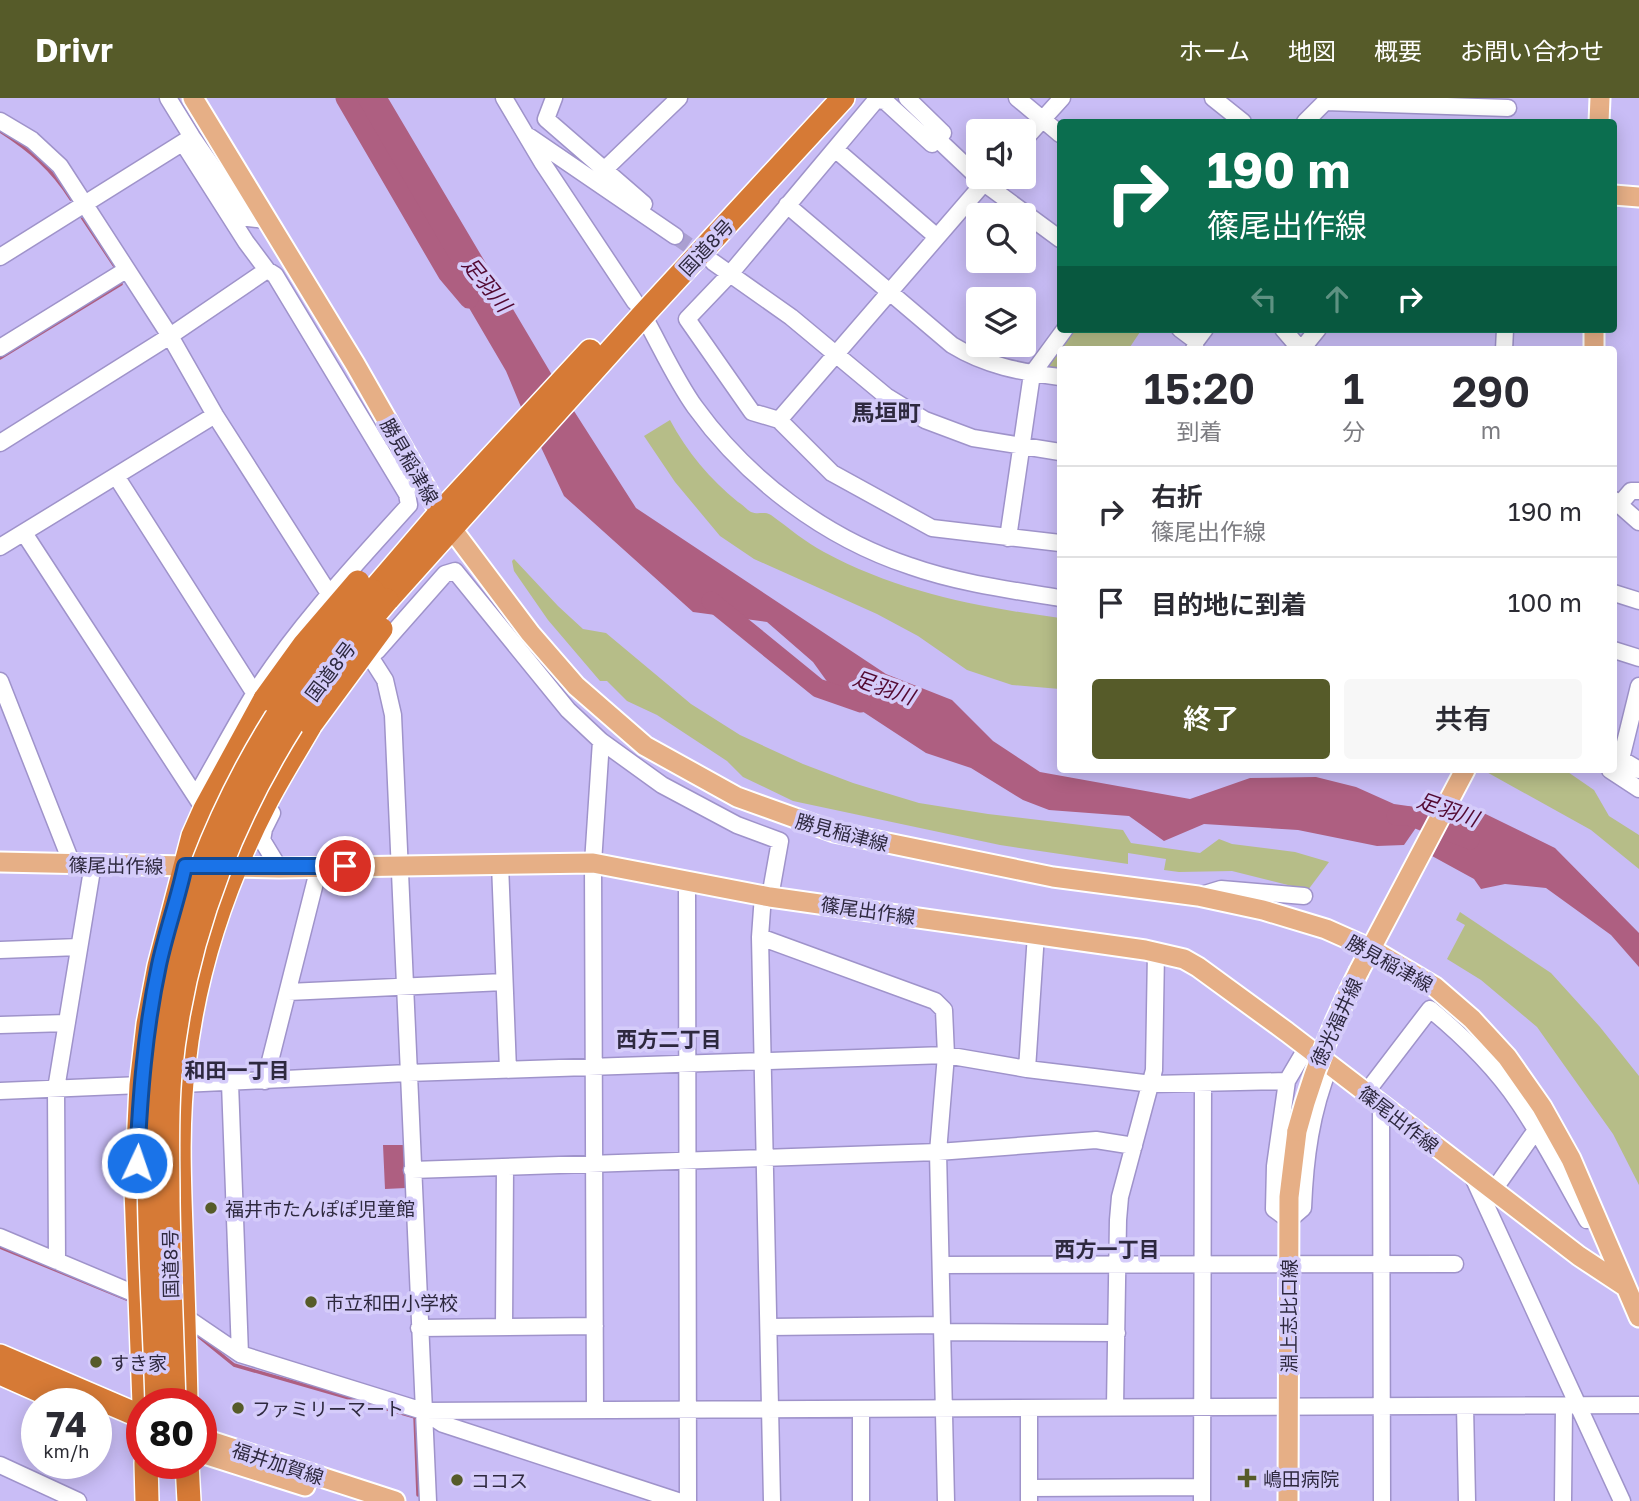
<!DOCTYPE html>
<html lang="ja">
<head>
<meta charset="utf-8">
<style>
  body { margin:0; font-family:"Golos Text","Noto Sans JP",sans-serif; background:#f7f7f7; color:#2b2b33; height:100vh; display:flex; flex-direction:column; font-size:26px; white-space:nowrap }
  * { box-sizing:border-box; margin:0 }
  p { font-size:23px; color:#7c7c81 }
  .icon { flex:none; width:38px; height:38px; fill:none; stroke:currentColor; stroke-width:2; stroke-linecap:round; stroke-linejoin:round }
  .map { position:relative; flex:1; overflow:hidden }
  .drawer { position:absolute; left:1057px; top:248px; width:560px; height:427px; display:flex; flex-direction:column; background:#fff; border-radius:7px; box-shadow:0 4px 18px #0003 }
  .drawer>* { flex:none }
  .top-card { position:absolute; left:1057px; top:21px; width:560px; height:214px; border-radius:7px; box-shadow:0 4px 18px #0003; background:#0b6e4f; color:#fff; overflow:hidden }
  .buttons { position:absolute; left:966px; top:21px; display:grid; gap:14px }
  .buttons a { display:grid; place-items:center; width:70px; height:70px; border-radius:7px; background:#fff; box-shadow:0 4px 18px #0003; font-size:35px }
  .speed { position:absolute; left:21px; top:1290px; display:flex; gap:14px; font-size:35px; font-weight:700; text-align:center }
  .speed>* { display:grid; place-content:center; width:91px; height:91px; border-radius:50%; background:#fff; box-shadow:0 4px 18px #0003; line-height:1 }
  .speed small { font-size:18px; font-weight:400 }
  .speed .limit { border:10px solid #d22; background:#fff; color:#111 }
  .pin { position:absolute; display:grid; place-items:center; width:60px; height:60px; color:#fff; margin:-30px; border:4px solid #fff; border-radius:50%; box-shadow:0 2px 7px #0007 }
  .me { position:absolute; width:77px; margin:-38px; rotate:3deg; stroke-linejoin:round; filter:drop-shadow(0 0 5px #0008) }
  .turn { display:flex; align-items:center; gap:24px; height:147px; padding:0 35px; font-size:32px }
  .turn .icon { width:91px; height:91px; stroke-width:2.5 }
  .turn b { display:block; font-size:49px; line-height:60px }
  .lanes { display:flex; align-items:center; height:66px; padding:0 35px; background:#0003; justify-content:center; gap:35px; direction:ltr }
  .lanes .off { opacity:.35 }
  .eta { display:flex; justify-content:space-evenly; align-items:center; height:119px; text-align:center }
  .eta b { font-size:42px; font-weight:600; line-height:49px }
  .button { display:flex; gap:14px; margin-top:auto; padding:14px 35px }
  .button a { flex:1; height:80px; border-radius:7px; background:#565b29; color:#fff; font-size:28px; font-weight:600; line-height:80px; text-align:center }
  .button a+a { background:#f7f7f7; color:#2b2b33 }
  ul { padding:0; list-style:none }
  li { display:flex; align-items:center; gap:21px; height:91px; padding:0 35px; border-top:2px solid #e1e1e2 }
  li div { flex:1 }
  li b { display:block; font-size:26px }
  li em { font-style:normal }
  header { display:flex; align-items:center; gap:42px; box-sizing:border-box; height:98px; padding:0 35px; background:#565b29; color:#fff }
  header strong { font-size:33px }
  nav { display:flex; gap:38px; margin-inline-start:auto; font-size:24px }
  .map>svg:first-child { display:block }
  .green { fill:#b6bd88 }
  .water { fill:#ae5f81 }
  .lines { fill:none; stroke-linecap:round; stroke-linejoin:round }
  .stream { stroke:#ae5f81; stroke-width:3.5 }
  .river { stroke:#ae5f81; stroke-width:19 }
  .minor-tunnel { stroke:#aa9fd1; stroke-width:16; stroke-dasharray:16 8; stroke-linecap:butt }
  .minor-casing { stroke:#9f93ca; stroke-width:19 }
  .major-casing { stroke:#fff; stroke-width:23 }
  .highway-casing { stroke:#fff; stroke-width:26 }
  .minor { stroke:#fff; stroke-width:16 }
  .major { stroke:#e6af86; stroke-width:19 }
  .highway { stroke:#d67a36; stroke-width:23 }
  .major-bridge-casing { stroke:#fff; stroke-width:23; stroke-linecap:butt }
  .highway-bridge-casing { stroke:#fff; stroke-width:26; stroke-linecap:butt }
  .major-bridge { stroke:#e6af86; stroke-width:19 }
  .highway-bridge { stroke:#d67a36; stroke-width:23 }
  .route-casing { stroke:#114b97; stroke-width:18 }
  .route { stroke:#1a73e8; stroke-width:12 }
  .poi-dot { fill:#565b29; stroke:#d5ccfa; stroke-width:2.5 }
  .labels { text-anchor:middle; dominant-baseline:central; stroke-width:7; stroke-linejoin:round; paint-order:stroke }
  .street-label { font-size:19px; fill:#2e293f; stroke:#d5ccfa }
  .poi-label { font-size:19px; fill:#2e293f; stroke:#d5ccfa; text-anchor:start }
  .water-label { font-size:21px; font-style:italic; fill:#530931; stroke:#d5ccfa }
  .neighbourhood-label { font-size:21px; font-weight:bold; fill:#2e293f; stroke:#d5ccfa }
  .quarter-label { font-size:23px; font-weight:bold; fill:#2e293f; stroke:#d5ccfa }
</style>
</head>
<body>
<header>
<strong>Drivr</strong>
<nav><a>ホーム</a><a>地図</a><a>概要</a><a>お問い合わせ</a></nav>
</header>
<div class="map">
<svg width="1639" height="1403" viewBox="0 0 1639 1403">
  <rect width="100%" height="100%" fill="#c9bdf6"/>
  <path class="green" d="M 1070,231 L 1142,231 L 1128,252 L 1060,252 L 1060,275 L 1039,272 Z
    M 670,322 C 687,354 710,381 738,404 C 742,406 747,412 751,414 C 758,417 764,413 771,417 C 789,430 805,444 824,454 C 898,494 978,509 1060,520 L 1060,591 L 1012,587 L 967,572 L 918,538 L 877,516 L 754,461 L 720,438 L 675,384 L 644,338 Z
    M 514,461 L 558,508 L 583,531 L 606,535 L 691,606 L 740,637 L 803,666 L 853,685 L 919,705 L 988,716 L 1123,732 L 1131,745 L 1200,755 L 1219,741 L 1232,746 L 1295,754 L 1329,764 L 1308,792 L 1232,773 L 1179,774 L 1164,772 L 1166,761 L 1128,755 L 1128,766 L 1000,747 L 793,703 L 743,679 L 727,663 L 657,617 L 627,603 L 607,583 L 600,583 L 548,522 L 514,473 L 512,463 Z
    M 1483,672 L 1565,672 L 1594,692 L 1609,718 L 1639,737 L 1639,771 L 1591,732 Z
    M 1460,814 L 1551,875 L 1600,929 L 1639,978 L 1639,1087 L 1613,1036 L 1537,929 L 1481,882 L 1447,861 L 1465,827 L 1456,822 Z"/>
  <path class="water" d="M 346,0 L 388,0 L 552,277 L 521,309 L 506,273 Z
    M 574,313 L 636,410 L 886,576 L 952,602 L 993,643 L 1040,674 L 1190,701 L 1250,680 L 1316,679 L 1356,689 L 1394,706 L 1429,711 L 1404,747 L 1377,748 L 1298,732 L 1204,726 L 1164,743 L 1129,718 L 1049,712 L 1023,702 L 971,670 L 926,655 L 836,596 L 813,564 L 767,524 L 693,514 L 564,398 L 539,345 Z
    M 1461,704 L 1555,750 L 1639,835 L 1639,869 L 1611,837 L 1546,790 L 1505,786 L 1481,791 L 1474,781 L 1432,758 Z
    M 383,1047 L 405,1047 L 406,1090 L 385,1091 Z"/>
  <g class="lines">
    <path class="stream" d="M 0,33 C 30,52 52,71 71,101
      M 82,119 L 114,167
      M 0,260 L 121,186
      M 0,1149 L 131,1203
      M 192,1233 L 234,1267 L 415,1319 L 418,1397"/>
    <path class="river" d="M 345,0 L 447,175 L 469,201
      M 711,503 L 818,590 L 861,605
      M 1396,718 L 1409,718 L 1470,742"/>
    <path class="minor-tunnel" d="M 675,138 L 708,161"/>
    <defs>
      <path id="minor" d="M 168,0 L 192,39 L 248,120 L 266,122
        M 504,0 L 542,64 L 635,204
        M 554,0 L 546,21 L 644,106
        M 1017,0 L 1060,36
        M 1213,0 L 1243,24
        M 1325,4 L 1508,10
        M 0,23 L 32,42 L 60,68 L 170,238 L 215,317 L 342,516
        M 1305,24 L 1329,0
        M 930,34 L 984,85 L 1060,141
        M 530,39 L 675,138
        M 1024,42 L 1062,0
        M 183,45 L 246,144 L 267,172 L 275,177 L 407,396 L 409,407 C 356,466 301,524 258,590 C 236,625 217,662 196,698
        M 835,51 L 937,139
        M 603,73 L 679,0
        M 989,79 L 779,322 L 832,375 L 932,430 L 1060,445
        M 787,107 L 952,247 C 986,268 1021,274 1060,279
        M 0,159 L 190,40
        M 713,164 L 791,219 L 886,298 L 925,322 L 973,340 L 1060,354
        M 643,217 C 660,247 675,281 695,309 C 747,381 825,440 910,468 C 958,485 1010,492 1060,500
        M 1180,231 L 1196,243
        M 1283,231 L 1301,252
        M 0,250 L 126,172
        M 1194,252 L 1196,243 L 1205,231
        M 1301,252 L 1318,231
        M 1504,252 L 1505,231
        M 779,322 L 752,314 L 687,221 L 730,176 L 876,2 L 885,3 L 932,46 L 943,35 L 907,0
        M 0,345 L 170,238 L 267,172
        M 116,378 L 255,596
        M 1614,402 L 1639,424
        M 1619,407 L 1631,393 L 1639,393
        M 24,435 L 200,705
        M 1008,440 L 1032,276 L 1065,231
        M 0,449 L 215,317
        M 1614,495 L 1639,503
        M 362,546 L 385,582 L 393,617 L 428,1403
        M 1614,552 L 1639,560
        M 377,553 L 445,476 L 455,473 L 568,612 L 601,643 L 662,687 L 737,727 L 780,743 L 770,799
        M 0,583 L 72,766
        M 1614,660 L 1621,661 L 1639,672
        M 1621,661 L 1639,588
        M 1610,672 L 1639,691
        M 272,715 L 264,731 L 262,742 L 279,770
        M 500,766 L 508,972
        M 687,784 L 688,1403
        M 763,797 L 760,839 L 772,1403
        M 1198,798 L 1221,791 L 1304,798
        M 760,839 L 935,903 L 944,912 L 946,957 L 938,1054 L 946,1403
        M 0,852 L 79,849
        M 288,894 L 504,884
        M 0,927 L 67,925
        M 1307,949 L 1287,983 L 1275,1068 L 1274,1111 L 1289,1122 L 1303,1110 C 1305,1060 1311,1014 1330,967
        M 1027,971 L 1036,836
        M 265,983 L 319,769
        M 230,985 L 240,1256
        M 182,986 L 408,975 L 946,957 L 1027,971 L 1152,986 L 1287,983
        M 0,993 L 141,987
        M 1365,996 L 1430,911 C 1464,939 1495,969 1519,1005 C 1544,1042 1565,1083 1587,1122 L 1597,1119
        M 1381,1008 L 1382,1403
        M 412,1072 L 938,1054 L 1096,1042 L 1134,1048
        M 1472,1077 L 1622,1403
        M 1493,1093 L 1536,1032
        M 0,1139 L 140,1198
        M 57,1163 L 56,991 L 93,766
        M 941,1167 L 1455,1166
        M 184,1222 L 190,1222 L 240,1256 L 423,1313 L 443,1326 L 678,1403
        M 504,1229 L 505,1069
        M 769,1229 L 942,1227
        M 419,1230 L 595,1228
        M 942,1234 L 1117,1235
        M 1465,1308 L 1467,1403
        M 1115,1309 L 1118,1122 L 1120,1099 L 1154,972 L 1156,854
        M 1029,1310 L 1029,1403
        M 861,1311 L 861,1403
        M 595,1312 L 593,765 L 601,643
        M 423,1313 L 1639,1307
        M 0,1367 L 78,1403
        M 1029,1390 L 1202,1389
        M 1202,1403 L 1203,986
        M 1563,1403 L 1564,1308"/>
      <path id="major" d="M 193,0 L 355,266 L 440,415 L 530,535 L 576,588 L 645,648 L 737,699 L 834,734 L 1053,779 L 1198,798 L 1263,812 L 1326,831 L 1371,851 L 1435,889 L 1472,921 L 1507,959 L 1542,1009 L 1571,1061 L 1639,1219
        M 1599,24 L 1600,0
        M 1614,97 L 1639,99
        M 1594,252 L 1594,231
        M 0,764 L 279,770 L 593,765 L 770,799 L 1145,852 L 1184,861 L 1198,869 L 1287,934 L 1579,1158 L 1626,1189
        M 1359,873 L 1465,672
        M 201,1340 L 395,1403
        M 201,1355 L 305,1388
        M 1288,1403 L 1289,1099 L 1297,1033"/>
      <path id="highway" d="M 373,493 L 440,415 L 590,253
        M 387,502 L 643,217 L 843,0
        M 0,1258 L 142,1319
        M 0,1275 L 70,1306
        M 144,1306 L 136,1091 L 141,987 L 148,926 L 159,868 L 193,738 L 205,711 L 265,601
        M 186,1306 C 185,1247 183,1189 181,1130 C 179,1076 177,1020 184,966 C 194,875 224,785 266,704 C 280,677 296,652 311,626
        M 146,1365 L 147,1403
        M 187,1365 L 189,1403"/>
    </defs>
    <use href="#minor" class="minor-casing"/>
    <use href="#major" class="major-casing"/>
    <use href="#highway" class="highway-casing"/>
    <use href="#minor" class="minor"/>
    <use href="#major" class="major"/>
    <use href="#highway" class="highway"/>
    <defs>
      <path id="major-bridge" d="M 1297,1033 C 1312,975 1332,926 1359,873"/>
      <path id="highway-bridge" d="M 265,601 L 304,547 L 358,484
        M 311,626 L 381,531
        M 157,1306 C 154,1198 144,1089 153,982 C 169,798 249,628 373,493
        M 174,1306 C 172,1238 169,1171 168,1104 C 168,1062 166,1019 170,977 C 183,837 237,703 317,589 C 338,558 363,531 387,502"/>
    </defs>
    <use href="#major-bridge" class="major-bridge-casing"/>
    <use href="#highway-bridge" class="highway-bridge-casing"/>
    <use href="#major-bridge" class="major-bridge"/>
    <use href="#highway-bridge" class="highway-bridge"/>
  </g>
  <g class="lines">
    <defs>
      <path id="route" d="M 137,1065 C 140,998 145,932 159,867 C 166,834 178,801 185,768 L 345,768"/>
    </defs>
    <use href="#route" class="route-casing"/>
    <use href="#route" class="route"/>
  </g>
  <g class="poi-dot">
    <circle cx="211" cy="1110" r="7"/>
    <circle cx="311" cy="1204" r="7"/>
    <circle cx="96" cy="1264" r="7"/>
    <circle cx="238" cy="1310" r="7"/>
    <path d="M1243.5 1369.5h7v7h7v7h-7v7h-7v-7h-7v-7h7z"/>
    <circle cx="457" cy="1382" r="7"/>
  </g>
  <g class="labels">
    <g class="street-label">
      <text transform="translate(706 149) rotate(-47)">国道8号</text>
      <text transform="translate(410 363) rotate(60)">勝見稲津線</text>
      <text transform="translate(330 573) rotate(-53)">国道8号</text>
      <text transform="translate(842 734) rotate(15)">勝見稲津線</text>
      <text transform="translate(116 767) rotate(1)">篠尾出作線</text>
      <text transform="translate(868 812) rotate(8)">篠尾出作線</text>
      <text transform="translate(1390 865) rotate(29)">勝見稲津線</text>
      <text transform="translate(1336 924) rotate(-65)">徳光福井線</text>
      <text transform="translate(1399 1021) rotate(38)">篠尾出作線</text>
      <text transform="translate(170 1166) rotate(-91)">国道8号</text>
      <text transform="translate(1288 1218) rotate(-90)">淵上志比口線</text>
      <text transform="translate(278 1365) rotate(18)">福井加賀線</text>
    </g>
    <g class="poi-label">
      <text x="225" y="1110">福井市たんぽぽ児童館</text>
      <text x="325" y="1204">市立和田小学校</text>
      <text x="110" y="1264">すき家</text>
      <text x="252" y="1310">ファミリーマート</text>
      <text x="1263" y="1380">嶋田病院</text>
      <text x="471" y="1382">ココス</text>
    </g>
    <g class="water-label">
      <text transform="translate(487 186) rotate(51)">足羽川</text>
      <text transform="translate(884 589) rotate(19)">足羽川</text>
      <text transform="translate(1448 711) rotate(19)">足羽川</text>
    </g>
    <g class="neighbourhood-label">
      <text x="669" y="941">西方二丁目</text>
      <text x="237" y="972">和田一丁目</text>
      <text x="1107" y="1151">西方一丁目</text>
    </g>
    <g class="quarter-label">
      <text x="886" y="314">馬垣町</text>
    </g>
  </g>
</svg>
<div class="buttons">
<a><svg class="icon" aria-label="sound" viewBox="0 0 24 24"><path d="M4 9h4l5-4v14l-5-4H4zM17 9q2 3 0 6"/></svg></a>
<a><svg class="icon" aria-label="search" viewBox="0 0 24 24"><circle cx="10" cy="10" r="6"/><path d="M15 15l6 6"/></svg></a>
<a><svg class="icon" aria-label="layers" viewBox="0 0 24 24"><path d="M12 4l9 5-9 5-9-5zM3 14l9 5 9-5"/></svg></a>
</div>
<div class="speed"><div>74<small>km/h</small></div><div class="limit">80</div></div>
<div class="pin" style="left:345px;top:768px;background:#d93025"><svg class="icon" aria-label="arrive" viewBox="0 0 24 24"><path d="M6 21V4h12l-3 4 3 4H6"/></svg></div>
<svg class="me" style="left:137px;top:1065px" viewBox="-20 -20 40 40"><circle r="17" fill="#1a73e8" stroke="#fff" stroke-width="3"/><path d="M0-11L8 9 0 5-8 9z" fill="#fff"/></svg>
<div class="top-card">
<div class="turn"><svg class="icon" aria-label="right" viewBox="0 0 24 24"><path d="M7 20v-9h11M14 6l5 5-5 5"/></svg><div><b>190 m</b>篠尾出作線</div></div>
<div class="lanes"><svg class="icon off" aria-label="left" viewBox="0 0 24 24"><path d="M17 20v-9H6M10 6l-5 5 5 5"/></svg><svg class="icon off" aria-label="ahead" viewBox="0 0 24 24"><path d="M12 20V5M6 11l6-6 6 6"/></svg><svg class="icon" aria-label="right" viewBox="0 0 24 24"><path d="M7 20v-9h11M14 6l5 5-5 5"/></svg></div>
</div>
<section class="drawer">
<div class="eta">
<div><b>15:20</b><p>到着</p></div>
<div><b>1</b><p>分</p></div>
<div><b>290</b><p>m</p></div>
</div>
<ul>
<li><svg class="icon" aria-label="right" viewBox="0 0 24 24"><path d="M7 20v-9h11M14 6l5 5-5 5"/></svg><div><b>右折</b><p>篠尾出作線</p></div><em>190 m</em></li>
<li><svg class="icon" aria-label="arrive" viewBox="0 0 24 24"><path d="M6 21V4h12l-3 4 3 4H6"/></svg><div><b>目的地に到着</b></div><em>100 m</em></li>
</ul>
<div class="button"><a>終了</a><a>共有</a></div>
</section>
</div>
</body>
</html>
